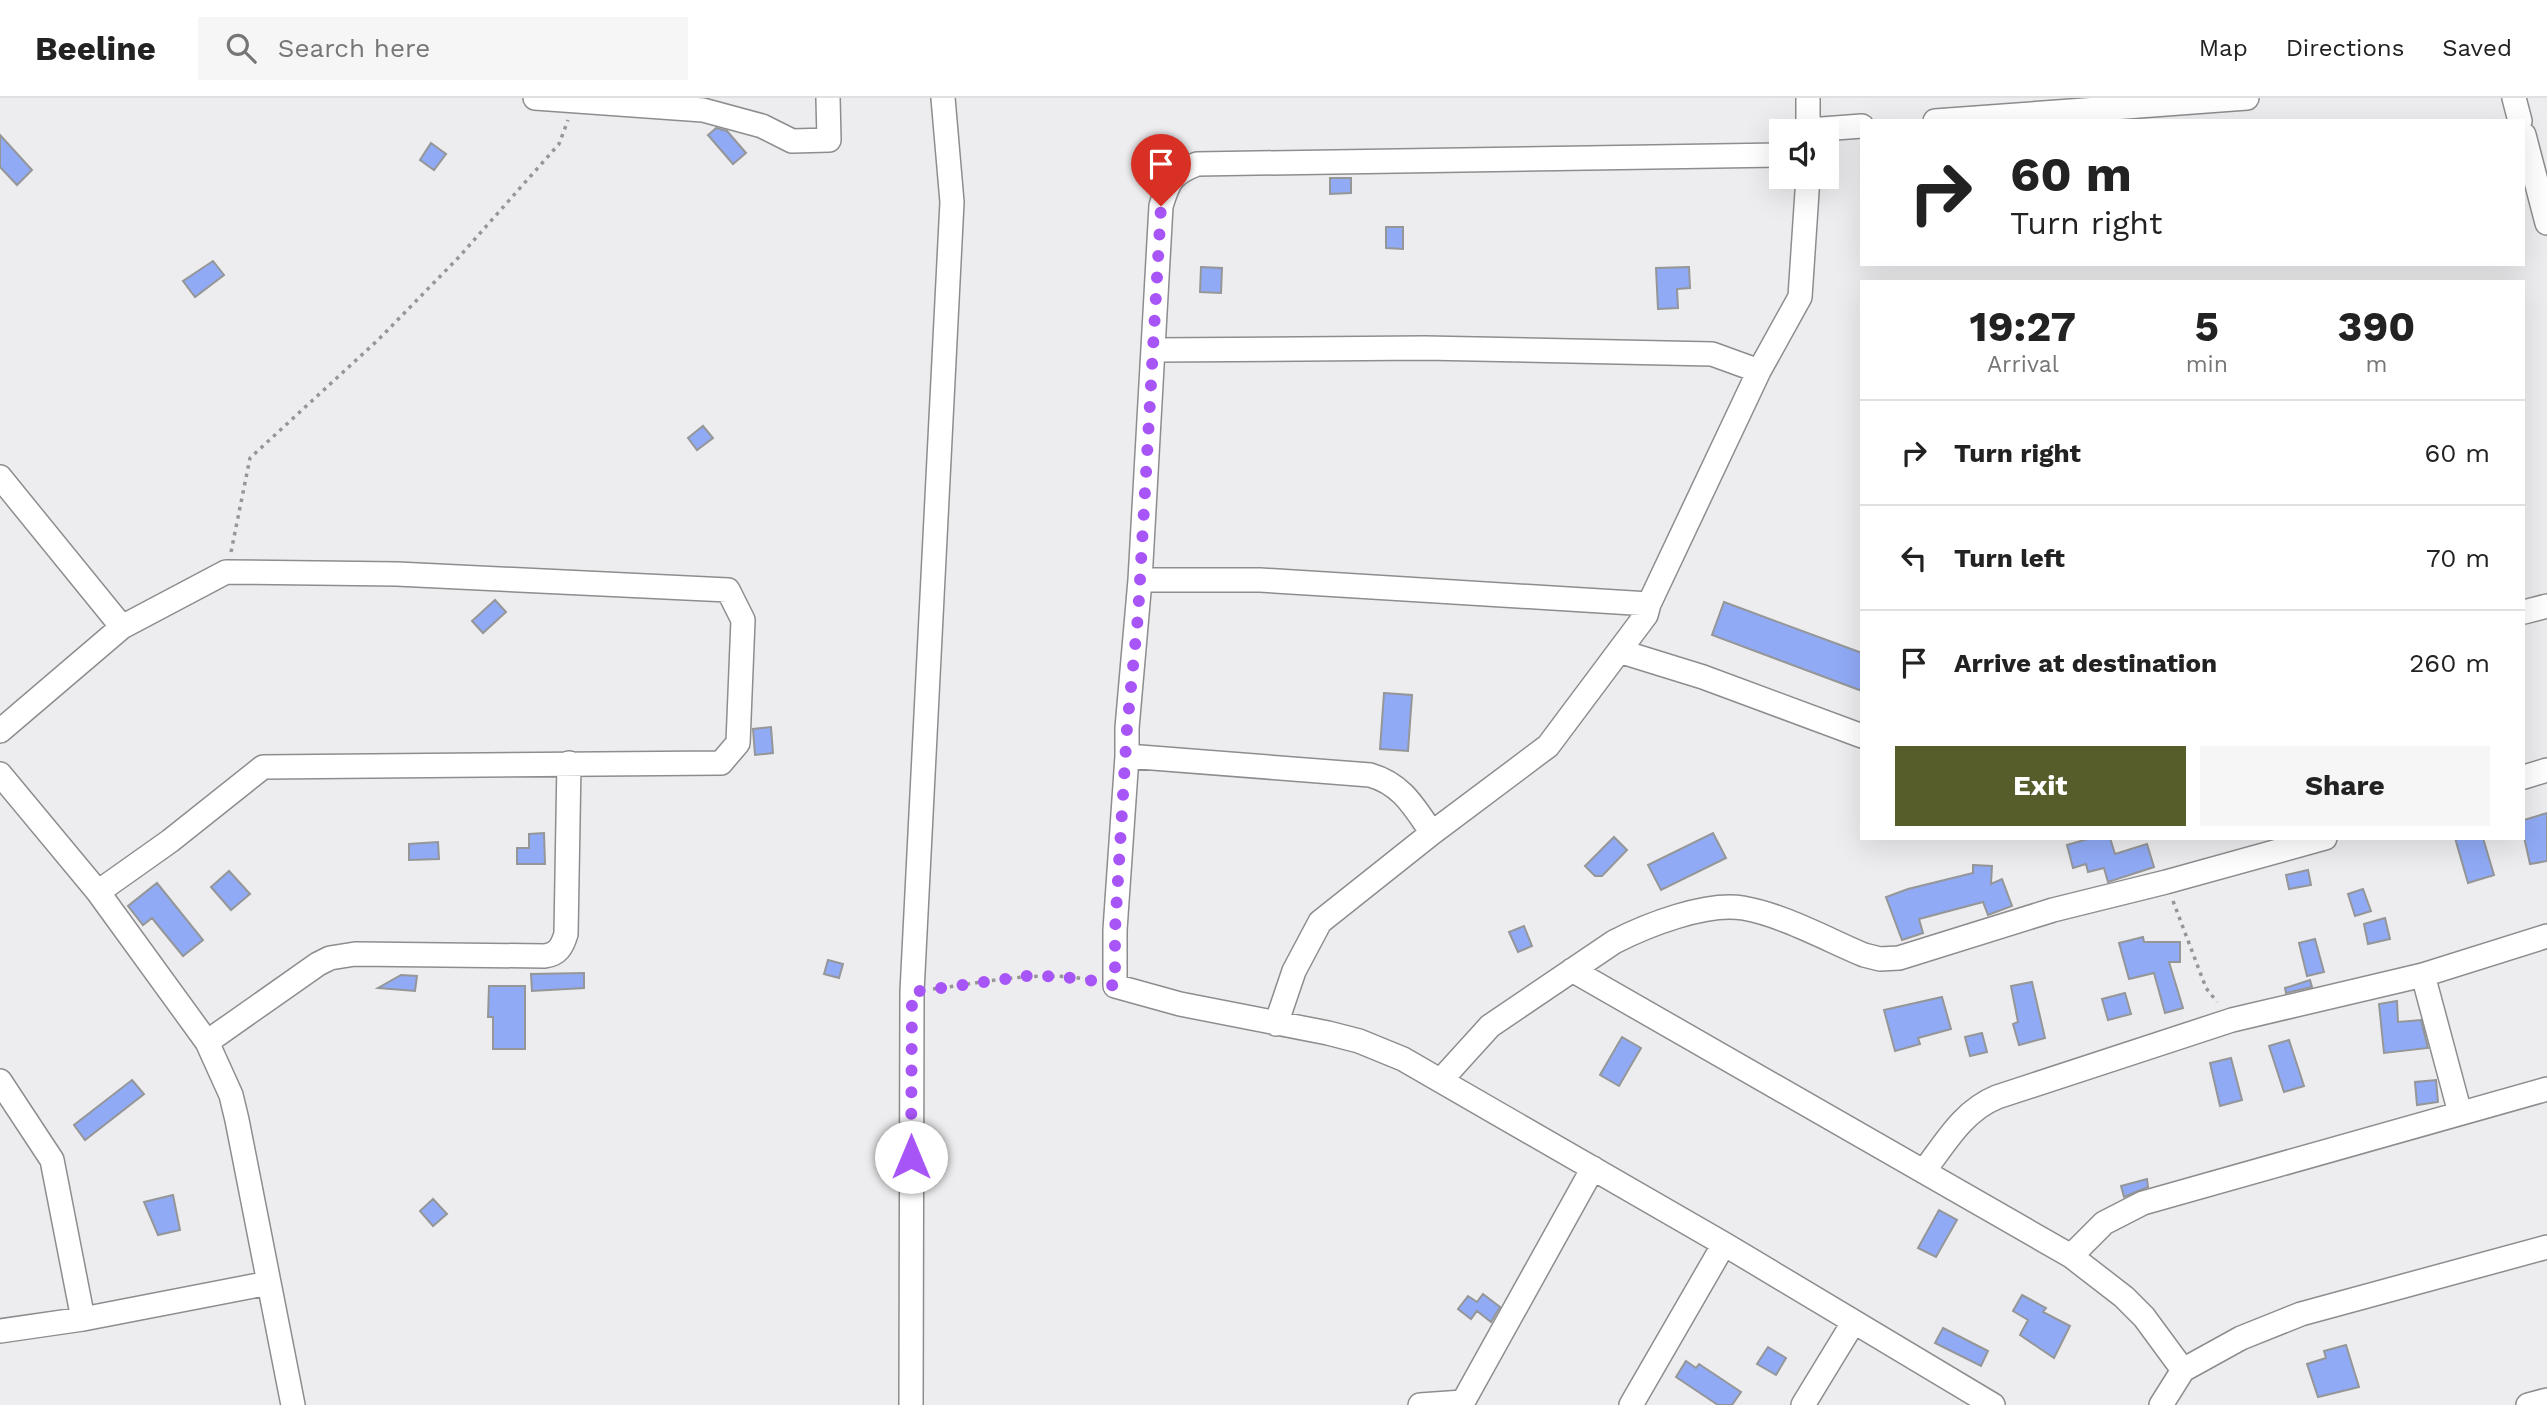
<!DOCTYPE html>
<html lang="en">
<head>
<meta charset="utf-8">
<style>
  body { margin:0; font-family:"Work Sans",sans-serif; background:#f6f6f6; color:#222; height:100vh; display:flex; flex-direction:column; font-size:26px; white-space:nowrap }
  * { box-sizing:border-box; margin:0 }
  p { font-size:23px; color:#767676 }
  .icon { flex:none; width:38px; height:38px; fill:none; stroke:currentColor; stroke-width:2; stroke-linecap:round; stroke-linejoin:round }
  .map { position:relative; flex:1; overflow:hidden }
  .sheet { position:absolute; left:1860px; top:182px; width:665px; height:560px; display:flex; flex-direction:column; background:#fff; border-radius:0px; box-shadow:0 7px 28px #0002 }
  .sheet>* { flex:none }
  .banner { position:absolute; left:1860px; top:21px; width:665px; height:147px; border-radius:0px; box-shadow:0 7px 28px #0002; background:#fff; color:#222; overflow:hidden }
  .buttons { position:absolute; left:1769px; top:21px; display:grid; gap:14px }
  .buttons a { display:grid; place-items:center; width:70px; height:70px; border-radius:0px; background:#fff; box-shadow:0 7px 28px #0002; font-size:35px }
  .pin { position:absolute; display:grid; place-items:center; width:60px; height:60px; color:#fff; margin:-72px -30px; border-radius:50% 50% 50% 0; rotate:-45deg; box-shadow:0 0 7px #0007 }
  .pin .icon { rotate:45deg }
  .me { position:absolute; width:77px; margin:-38px; rotate:0deg; stroke-linejoin:round; filter:drop-shadow(0 0 5px #0008) }
  .turn { display:flex; align-items:center; gap:24px; height:147px; padding:0 35px; font-size:32px }
  .turn .icon { width:91px; height:91px; stroke-width:2.5 }
  .turn b { display:block; font-size:49px; line-height:60px }
  .eta { display:flex; justify-content:space-evenly; align-items:center; height:119px; text-align:center }
  .eta b { font-size:42px; font-weight:700; line-height:49px }
  .button { display:flex; gap:14px; margin-top:auto; padding:14px 35px }
  .button a { flex:1; height:80px; border-radius:0px; background:#565d2b; color:#fff; font-size:28px; font-weight:700; line-height:80px; text-align:center }
  .button a+a { background:#f6f6f6; color:#222 }
  ul { padding:0; list-style:none }
  li { display:flex; align-items:center; gap:21px; height:105px; padding:0 35px; border-top:2px solid #e0e0e0 }
  li div { flex:1 }
  li b { display:block; font-size:26px }
  li em { font-style:normal }
  header { display:flex; align-items:center; gap:42px; box-sizing:border-box; height:98px; padding:0 35px; background:#fff; border-bottom:2px solid #e0e0e0 }
  header strong { font-size:33px }
  nav { display:flex; gap:38px; margin-inline-start:auto; font-size:24px }
  .search { width:490px; height:63px; background:#f6f6f6; display:flex; align-items:center; gap:18px; box-sizing:border-box; padding:0 24px; border-radius:0px; color:#767676; font-size:26px }
  .map>svg:first-child { display:block }
  .building { fill:#90aaf6; stroke:#959697; stroke-width:2 }
  .lines { fill:none; stroke-linecap:round; stroke-linejoin:round }
  .street-casing { stroke:#8d8d8f; stroke-width:26 }
  .path { stroke:#969697; stroke-width:3.5; stroke-dasharray:3.5 5; stroke-linecap:butt }
  .street { stroke:#fff; stroke-width:23 }
  .route { stroke:#a855f7; stroke-width:12; stroke-dasharray:0 21.6 }
</style>
</head>
<body>
<header>
<strong>Beeline</strong>
<div class="search"><svg class="icon" aria-label="search" viewBox="0 0 24 24"><circle cx="10" cy="10" r="6"/><path d="M15 15l6 6"/></svg>Search here</div>
<nav><a>Map</a><a>Directions</a><a>Saved</a></nav>
</header>
<div class="map">
<svg width="2547" height="1307" viewBox="0 0 2547 1307">
  <rect width="100%" height="100%" fill="#ededef"/>
  <path class="building" d="M 716,30 L 727,33 L 746,55 L 733,66 L 708,37 Z
    M 0,37 L 32,72 L 17,87 L 0,69 Z
    M 431,45 L 446,56 L 434,72 L 420,62 Z
    M 1330,80 L 1351,80 L 1351,95 L 1330,96 Z
    M 1386,129 L 1403,129 L 1403,151 L 1386,150 Z
    M 213,163 L 224,177 L 195,199 L 183,183 Z
    M 1201,169 L 1222,170 L 1221,195 L 1200,194 Z
    M 1689,169 L 1690,190 L 1677,191 L 1678,210 L 1658,211 L 1656,170 Z
    M 703,328 L 713,340 L 697,352 L 688,340 Z
    M 495,502 L 506,514 L 483,535 L 472,523 Z
    M 1724,504 L 1862,555 L 1862,593 L 1712,537 Z
    M 1384,595 L 1412,597 L 1408,653 L 1380,651 Z
    M 771,629 L 773,655 L 755,657 L 753,631 Z
    M 2547,715 L 2547,763 L 2530,766 L 2524,739 L 2524,722 Z
    M 544,735 L 545,766 L 517,766 L 517,750 L 529,750 L 529,736 Z
    M 1713,735 L 1726,760 L 1661,792 L 1648,767 Z
    M 1614,739 L 1627,752 L 1602,778 L 1595,778 L 1585,768 Z
    M 2091,740 L 2110,740 L 2115,756 L 2147,746 L 2154,769 L 2108,784 L 2104,770 L 2088,774 L 2086,766 L 2073,770 L 2067,747 Z
    M 2455,740 L 2483,740 L 2494,777 L 2468,785 Z
    M 438,744 L 439,761 L 409,762 L 409,746 Z
    M 1973,767 L 1992,768 L 1991,786 L 2002,781 L 2012,808 L 1988,817 L 1983,804 L 1919,821 L 1923,835 L 1902,842 L 1886,799 L 1908,791 L 1973,775 Z
    M 2308,772 L 2311,787 L 2289,791 L 2286,777 Z
    M 229,773 L 250,796 L 231,812 L 211,789 Z
    M 157,785 L 203,842 L 183,858 L 152,820 L 143,827 L 128,808 Z
    M 2363,791 L 2371,813 L 2355,818 L 2348,796 Z
    M 2385,820 L 2390,841 L 2368,846 L 2364,826 Z
    M 1524,828 L 1532,848 L 1518,854 L 1509,834 Z
    M 2143,839 L 2144,844 L 2180,844 L 2180,864 L 2169,864 L 2183,910 L 2165,915 L 2154,875 L 2129,881 L 2119,845 Z
    M 2315,841 L 2324,874 L 2307,878 L 2299,845 Z
    M 828,862 L 843,866 L 839,880 L 824,876 Z
    M 584,875 L 584,890 L 532,893 L 531,876 Z
    M 401,877 L 417,878 L 415,893 L 378,890 Z
    M 2310,882 L 2312,889 L 2286,895 L 2285,890 Z
    M 2032,884 L 2045,940 L 2019,947 L 2013,926 L 2018,924 L 2011,888 Z
    M 489,888 L 525,888 L 525,951 L 493,951 L 493,919 L 488,919 Z
    M 2125,895 L 2131,916 L 2108,922 L 2102,901 Z
    M 1942,899 L 1951,931 L 1918,940 L 1920,946 L 1895,953 L 1884,912 Z
    M 2397,903 L 2398,924 L 2421,922 L 2428,950 L 2384,955 L 2379,906 Z
    M 1982,935 L 1987,954 L 1970,958 L 1965,939 Z
    M 1622,939 L 1641,950 L 1619,988 L 1600,977 Z
    M 2289,942 L 2304,988 L 2284,994 L 2269,948 Z
    M 2231,960 L 2242,1002 L 2220,1008 L 2210,965 Z
    M 132,982 L 144,996 L 85,1042 L 74,1027 Z
    M 2436,982 L 2438,1004 L 2417,1007 L 2415,984 Z
    M 2147,1081 L 2148,1089 L 2124,1099 L 2121,1088 Z
    M 173,1097 L 180,1132 L 158,1137 L 144,1104 Z
    M 433,1101 L 447,1116 L 433,1128 L 420,1113 Z
    M 1939,1112 L 1957,1122 L 1936,1159 L 1918,1150 Z
    M 1483,1196 L 1500,1209 L 1491,1224 L 1477,1213 L 1471,1221 L 1458,1211 L 1468,1198 L 1477,1204 Z
    M 2022,1197 L 2046,1210 L 2043,1214 L 2070,1228 L 2054,1260 L 2020,1237 L 2028,1222 L 2013,1213 Z
    M 1943,1230 L 1988,1253 L 1981,1268 L 1935,1245 Z
    M 2346,1247 L 2359,1289 L 2318,1299 L 2307,1266 L 2326,1260 L 2324,1253 Z
    M 1768,1249 L 1786,1260 L 1776,1277 L 1757,1266 Z
    M 1686,1263 L 1696,1270 L 1699,1266 L 1741,1294 L 1732,1307 L 1718,1307 L 1676,1279 Z"/>
  <g class="lines">
    <defs>
      <path id="street" d="M 535,0 L 703,12 L 762,28 L 792,43 L 829,42 L 828,0
        M 1808,0 L 1808,33
        M 2514,0 L 2520,23
        M 1935,23 L 2247,0
        M 1808,32 L 1862,28
        M 2524,37 L 2547,125
        M 1154,252 L 1425,250 L 1712,256 L 1759,273
        M 0,379 L 122,529
        M 1140,482 L 1127,630 L 1127,658 L 1115,832 L 1115,888 L 1180,906 L 1328,935 L 1359,943 L 1403,961 L 1724,1146 L 1993,1307
        M 1649,506 L 1260,482 L 1140,482 L 1161,108 C 1169,82 1172,76 1197,66 L 1782,57
        M 2524,514 L 2547,508
        M 1619,553 L 1703,579 L 1862,638
        M 0,633 L 122,529 L 226,474 L 397,476 L 728,492 L 743,522 L 738,645 L 721,665 L 263,669 L 170,743 L 98,794
        M 1127,658 L 1370,677 C 1402,686 1414,709 1432,735
        M 0,676 L 98,794 L 207,944 L 231,997 L 237,1022 L 293,1307
        M 2524,679 L 2547,672
        M 1572,872 L 2071,1158 L 2124,1199 L 2144,1219 L 2183,1272
        M 2423,877 L 2460,1015
        M 1276,926 L 1294,873 L 1320,824 L 1432,735 L 1548,648 L 1646,517 L 1649,506 L 1759,273 L 1800,199 L 1808,79
        M 207,944 L 318,866 L 330,860 L 355,856 L 545,858 C 558,856 562,849 566,836 L 569,665
        M 1441,982 L 1490,928 L 1614,844 C 1647,827 1706,804 1743,810 C 1783,817 1826,841 1864,857 L 1880,861 L 1899,860 L 2053,812 L 2166,784 L 2325,740
        M 0,983 L 52,1062 L 83,1221
        M 1924,1073 C 1946,1044 1963,1013 1997,999 L 2232,922 L 2423,877 L 2547,838
        M 2071,1158 L 2104,1125 L 2143,1105 L 2547,991
        M 0,1233 L 83,1221 L 269,1185
        M 911,1307 L 912,894 L 952,104 L 943,0
        M 1420,1307 L 1463,1304 L 1593,1070
        M 1631,1307 L 1724,1146
        M 1803,1307 L 1853,1225
        M 2161,1307 L 2183,1272 L 2241,1240 L 2301,1216 L 2547,1149
        M 2528,1307 L 2547,1302"/>
    </defs>
    <use href="#street" class="street-casing"/>
    <path class="path" d="M 231,454 L 250,360 L 379,241 L 459,159 L 559,46 L 568,22
      M 2173,803 L 2206,890 L 2217,904
      M 933,891 C 987,884 1042,871 1096,883"/>
    <use href="#street" class="street"/>
  </g>
  <g class="lines">
    <path class="route" d="M 911,1059 L 912,894 L 1034,877 L 1084,881 L 1115,888 L 1115,832 L 1127,630 L 1138,518 L 1161,108"/>
  </g>
</svg>
<div class="buttons">
<a><svg class="icon" aria-label="sound" viewBox="0 0 24 24"><path d="M4 9h4l5-4v14l-5-4H4zM17 9q2 3 0 6"/></svg></a>
</div>
<div class="pin" style="left:1161px;top:108px;background:#d93025"><svg class="icon" aria-label="arrive" viewBox="0 0 24 24"><path d="M6 21V4h12l-3 4 3 4H6"/></svg></div>
<svg class="me" style="left:911px;top:1059px" viewBox="-20 -20 40 40"><circle r="19" fill="#fff"/><path d="M0-13L10 11 0 6-10 11z" fill="#a855f7"/></svg>
<div class="banner">
<div class="turn"><svg class="icon" aria-label="right" viewBox="0 0 24 24"><path d="M7 20v-9h11M14 6l5 5-5 5"/></svg><div><b>60 m</b>Turn right</div></div>
</div>
<section class="sheet">
<div class="eta">
<div><b>19:27</b><p>Arrival</p></div>
<div><b>5</b><p>min</p></div>
<div><b>390</b><p>m</p></div>
</div>
<ul>
<li><svg class="icon" aria-label="right" viewBox="0 0 24 24"><path d="M7 20v-9h11M14 6l5 5-5 5"/></svg><div><b>Turn right</b></div><em>60 m</em></li>
<li><svg class="icon" aria-label="left" viewBox="0 0 24 24"><path d="M17 20v-9H6M10 6l-5 5 5 5"/></svg><div><b>Turn left</b></div><em>70 m</em></li>
<li><svg class="icon" aria-label="arrive" viewBox="0 0 24 24"><path d="M6 21V4h12l-3 4 3 4H6"/></svg><div><b>Arrive at destination</b></div><em>260 m</em></li>
</ul>
<div class="button"><a>Exit</a><a>Share</a></div>
</section>
</div>
</body>
</html>
